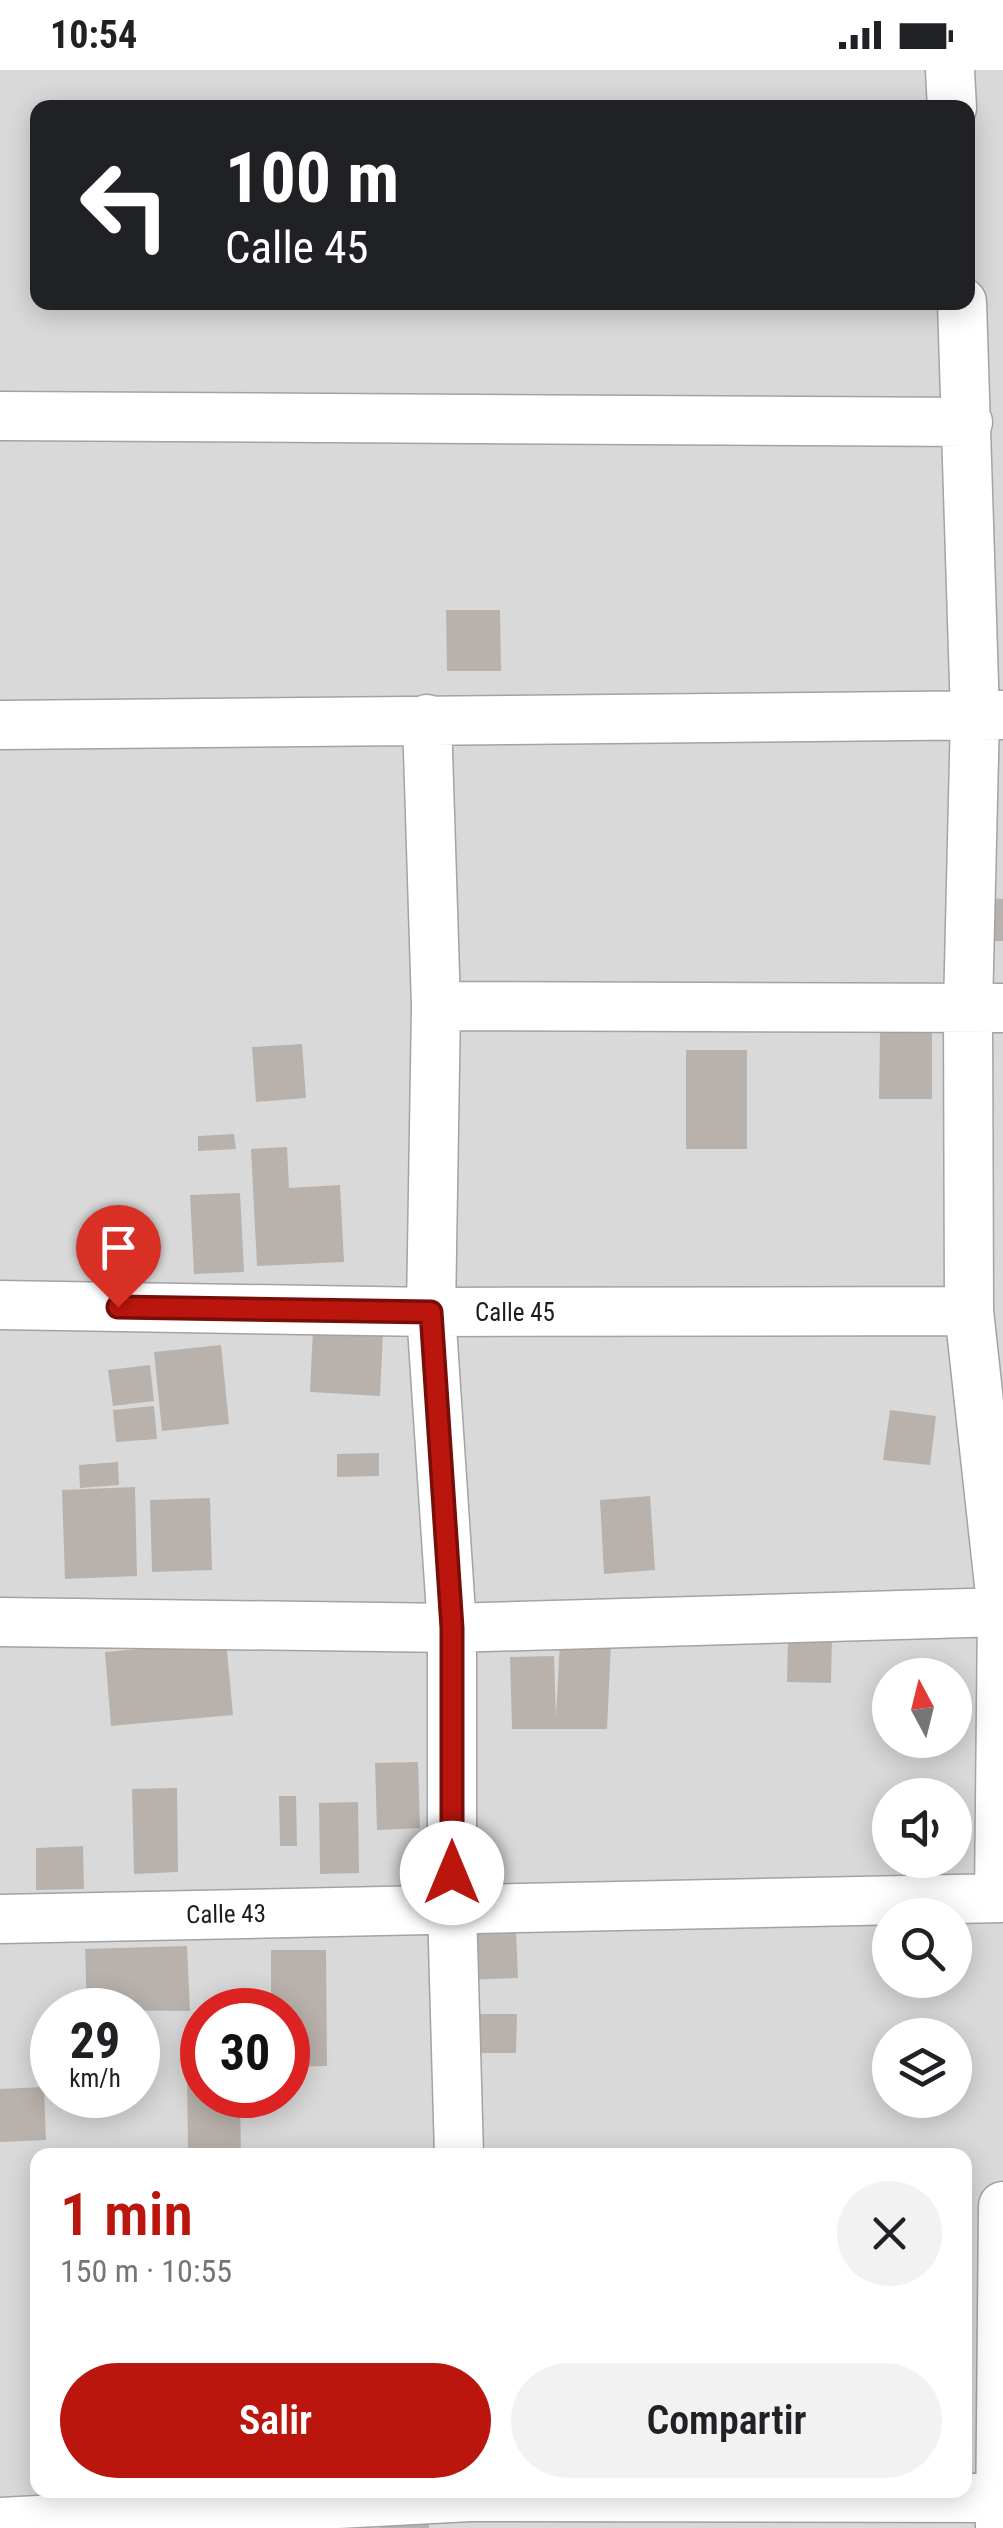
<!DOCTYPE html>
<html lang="es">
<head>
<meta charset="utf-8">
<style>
  body { margin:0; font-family:"Roboto Condensed",sans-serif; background:#f2f2f2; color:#202124; height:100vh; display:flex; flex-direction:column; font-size:38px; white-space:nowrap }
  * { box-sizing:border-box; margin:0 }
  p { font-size:32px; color:#757577 }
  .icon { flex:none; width:55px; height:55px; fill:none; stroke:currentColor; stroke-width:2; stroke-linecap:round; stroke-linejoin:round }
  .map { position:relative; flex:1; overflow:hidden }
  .drawer { position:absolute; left:30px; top:2078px; width:942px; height:350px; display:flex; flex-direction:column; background:#fff; border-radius:20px; box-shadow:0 5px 25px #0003 }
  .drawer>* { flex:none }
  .guide { position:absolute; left:30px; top:30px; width:945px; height:210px; border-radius:20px; box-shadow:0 5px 25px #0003; background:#202124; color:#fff; overflow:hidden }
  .needle { width:65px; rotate:353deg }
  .fabs { position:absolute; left:872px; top:1588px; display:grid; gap:20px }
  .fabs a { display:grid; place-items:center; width:100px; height:100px; border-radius:50%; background:#fff; box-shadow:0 5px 25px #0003; font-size:50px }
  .speed { position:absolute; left:30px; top:1918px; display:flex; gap:20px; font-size:50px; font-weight:700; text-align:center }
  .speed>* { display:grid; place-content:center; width:130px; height:130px; border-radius:50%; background:#fff; box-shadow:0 5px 25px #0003; line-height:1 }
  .speed small { font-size:25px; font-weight:400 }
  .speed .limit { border:15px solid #d22; background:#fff; color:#111 }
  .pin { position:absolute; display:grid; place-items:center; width:85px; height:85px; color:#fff; margin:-102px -42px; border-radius:50% 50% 50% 0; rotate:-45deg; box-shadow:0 0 10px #0007 }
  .pin .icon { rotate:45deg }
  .me { position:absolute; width:110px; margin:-55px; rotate:0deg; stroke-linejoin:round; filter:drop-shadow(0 0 8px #0008) }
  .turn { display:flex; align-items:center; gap:35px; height:210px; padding:0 30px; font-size:45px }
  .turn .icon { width:130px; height:130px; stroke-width:2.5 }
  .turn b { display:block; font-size:70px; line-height:85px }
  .round { display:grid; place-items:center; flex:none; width:105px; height:105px; border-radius:52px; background:#f2f2f2 }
  .summary { display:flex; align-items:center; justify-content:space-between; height:170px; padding:0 30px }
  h1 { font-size:60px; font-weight:600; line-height:75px; color:#ba160e }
  .button { display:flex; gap:20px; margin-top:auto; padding:20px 30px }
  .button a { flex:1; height:115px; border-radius:60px; background:#ba160e; color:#fff; font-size:40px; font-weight:600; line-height:115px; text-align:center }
  .button a+a { background:#f2f2f2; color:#202124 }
  .status { display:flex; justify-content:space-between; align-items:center; height:70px; padding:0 50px; background:#fff; direction:ltr }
  .status svg { height:28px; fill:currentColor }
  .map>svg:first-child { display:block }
  .residential { fill:#dad9d9; fill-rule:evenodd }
  .building { fill:#b9b2ac }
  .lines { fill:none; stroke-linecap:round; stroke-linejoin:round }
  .minor-casing { stroke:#a3a3a3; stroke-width:51 }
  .minor { stroke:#fff; stroke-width:48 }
  .route-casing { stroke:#790e09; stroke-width:25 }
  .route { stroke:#ba160e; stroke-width:18 }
  .labels { text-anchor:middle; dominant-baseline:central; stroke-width:9; stroke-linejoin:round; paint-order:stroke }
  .street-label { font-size:25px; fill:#1c1c1c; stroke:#fff }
</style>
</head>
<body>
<div class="status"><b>10:54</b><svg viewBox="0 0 49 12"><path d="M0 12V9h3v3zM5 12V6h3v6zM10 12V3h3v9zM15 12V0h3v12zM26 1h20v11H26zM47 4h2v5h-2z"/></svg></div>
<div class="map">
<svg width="1003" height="2458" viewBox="0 0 1003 2458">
  <rect width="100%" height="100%" fill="#edeae2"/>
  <path class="residential" d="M 0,0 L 1003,0 L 1003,2458 L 0,2458 ZM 38,38 L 968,38 L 968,232 L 38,232 ZM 890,1605 L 955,1605 L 955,1670 L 890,1670 ZM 890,1725 L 955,1725 L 955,1790 L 890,1790 ZM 890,1845 L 955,1845 L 955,1910 L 890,1910 ZM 52,1940 L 138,1940 L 138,2025 L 52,2025 ZM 202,1940 L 288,1940 L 288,2025 L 202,2025 ZM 890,1965 L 955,1965 L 955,2030 L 890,2030 ZM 38,2085 L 965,2085 L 965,2420 L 38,2420 Z"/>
  <path class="building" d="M 446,540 L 500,540 L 501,601 L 447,601 Z
    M 994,828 L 1003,829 L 1003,871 L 993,871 Z
    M 880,962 L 932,962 L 932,1029 L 879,1029 Z
    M 302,974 L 306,1028 L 256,1032 L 252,977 Z
    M 686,980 L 747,980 L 747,1079 L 686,1079 Z
    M 234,1064 L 236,1079 L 198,1081 L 198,1066 Z
    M 287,1077 L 289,1118 L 340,1115 L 344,1192 L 257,1196 L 251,1079 Z
    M 240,1123 L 244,1202 L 194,1204 L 190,1125 Z
    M 313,1259 L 383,1263 L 380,1326 L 310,1322 Z
    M 221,1275 L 229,1354 L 162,1361 L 154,1282 Z
    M 150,1295 L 154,1331 L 113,1336 L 108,1300 Z
    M 154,1336 L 157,1369 L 116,1372 L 113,1340 Z
    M 890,1340 L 936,1346 L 930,1395 L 883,1390 Z
    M 379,1383 L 379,1406 L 337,1407 L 337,1384 Z
    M 118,1392 L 119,1415 L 80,1418 L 79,1395 Z
    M 135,1417 L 137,1506 L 65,1509 L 62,1420 Z
    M 650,1426 L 655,1500 L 604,1504 L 600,1430 Z
    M 210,1428 L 212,1500 L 152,1502 L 150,1430 Z
    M 788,1568 L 832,1569 L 831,1613 L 787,1612 Z
    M 226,1571 L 233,1645 L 111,1656 L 105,1582 Z
    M 560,1571 L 611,1572 L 607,1659 L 512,1659 L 510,1587 L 554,1586 L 556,1647 Z
    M 418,1692 L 420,1758 L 377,1760 L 375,1693 Z
    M 177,1718 L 178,1802 L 134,1804 L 132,1719 Z
    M 279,1726 L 296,1726 L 297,1776 L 280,1776 Z
    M 358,1732 L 359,1803 L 320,1804 L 319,1733 Z
    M 83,1776 L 84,1819 L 36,1820 L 36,1778 Z
    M 463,1861 L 516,1861 L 518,1908 L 464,1910 Z
    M 187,1876 L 190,1941 L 87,1940 L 85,1879 Z
    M 271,1880 L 326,1880 L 327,1996 L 288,1997 L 288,1940 L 271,1940 Z
    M 468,1944 L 517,1944 L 516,1983 L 468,1983 Z
    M 187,1996 L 202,1996 L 202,2025 L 240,2025 L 241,2085 L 188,2085 Z
    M 44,2017 L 46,2070 L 0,2072 L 0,2019 Z
    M 429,2453 L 429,2458 L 380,2458 L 380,2454 Z"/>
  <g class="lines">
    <defs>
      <path id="minor" d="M 950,0 L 952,38
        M 962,232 L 975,645 L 968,939 L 969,1241 L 1002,1542 L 999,1828
        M 0,346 L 968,352
        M 427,649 L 436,936 L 431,1242 L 452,1558 L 452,1838 L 459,2085
        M 0,655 L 1003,645
        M 436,936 L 1003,938
        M 0,1235 L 431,1242 L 969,1241
        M 0,1552 L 452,1558 L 1003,1542
        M 0,1849 L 1003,1828
        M 0,2452 L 470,2427 L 1003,2428
        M 1000,2458 L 1003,2136"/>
    </defs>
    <use href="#minor" class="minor-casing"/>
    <use href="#minor" class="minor"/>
  </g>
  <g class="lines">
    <defs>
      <path id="route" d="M 118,1237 L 431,1242 L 452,1558 L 452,1803"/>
    </defs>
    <use href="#route" class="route-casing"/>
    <use href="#route" class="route"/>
  </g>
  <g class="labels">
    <g class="street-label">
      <text x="515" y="1242">Calle 45</text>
      <text transform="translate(226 1844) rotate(-1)">Calle 43</text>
    </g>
  </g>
</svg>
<div class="fabs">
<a><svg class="needle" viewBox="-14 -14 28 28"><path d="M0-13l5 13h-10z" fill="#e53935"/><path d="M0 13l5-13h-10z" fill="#757577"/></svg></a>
<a><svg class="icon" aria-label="sound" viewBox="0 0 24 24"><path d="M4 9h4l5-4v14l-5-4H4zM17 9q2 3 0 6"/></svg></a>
<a><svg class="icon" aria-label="search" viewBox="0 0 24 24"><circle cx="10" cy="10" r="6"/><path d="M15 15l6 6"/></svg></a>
<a><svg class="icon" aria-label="layers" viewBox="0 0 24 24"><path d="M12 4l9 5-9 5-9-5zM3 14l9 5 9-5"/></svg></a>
</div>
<div class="speed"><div>29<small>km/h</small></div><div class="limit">30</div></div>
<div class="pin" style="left:118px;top:1237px;background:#d93025"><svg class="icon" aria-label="arrive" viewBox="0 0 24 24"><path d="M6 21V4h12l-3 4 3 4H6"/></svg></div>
<svg class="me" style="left:452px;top:1803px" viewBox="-20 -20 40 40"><circle r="19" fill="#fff"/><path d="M0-13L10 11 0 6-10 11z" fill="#ba160e"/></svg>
<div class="guide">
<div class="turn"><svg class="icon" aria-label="left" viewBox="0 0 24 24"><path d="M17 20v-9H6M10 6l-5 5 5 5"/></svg><div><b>100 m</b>Calle 45</div></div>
</div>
<section class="drawer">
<div class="summary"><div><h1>1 min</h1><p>150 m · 10:55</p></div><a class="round"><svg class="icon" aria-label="close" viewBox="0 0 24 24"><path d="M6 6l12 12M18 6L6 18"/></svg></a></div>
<div class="button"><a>Salir</a><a>Compartir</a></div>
</section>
</div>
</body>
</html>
